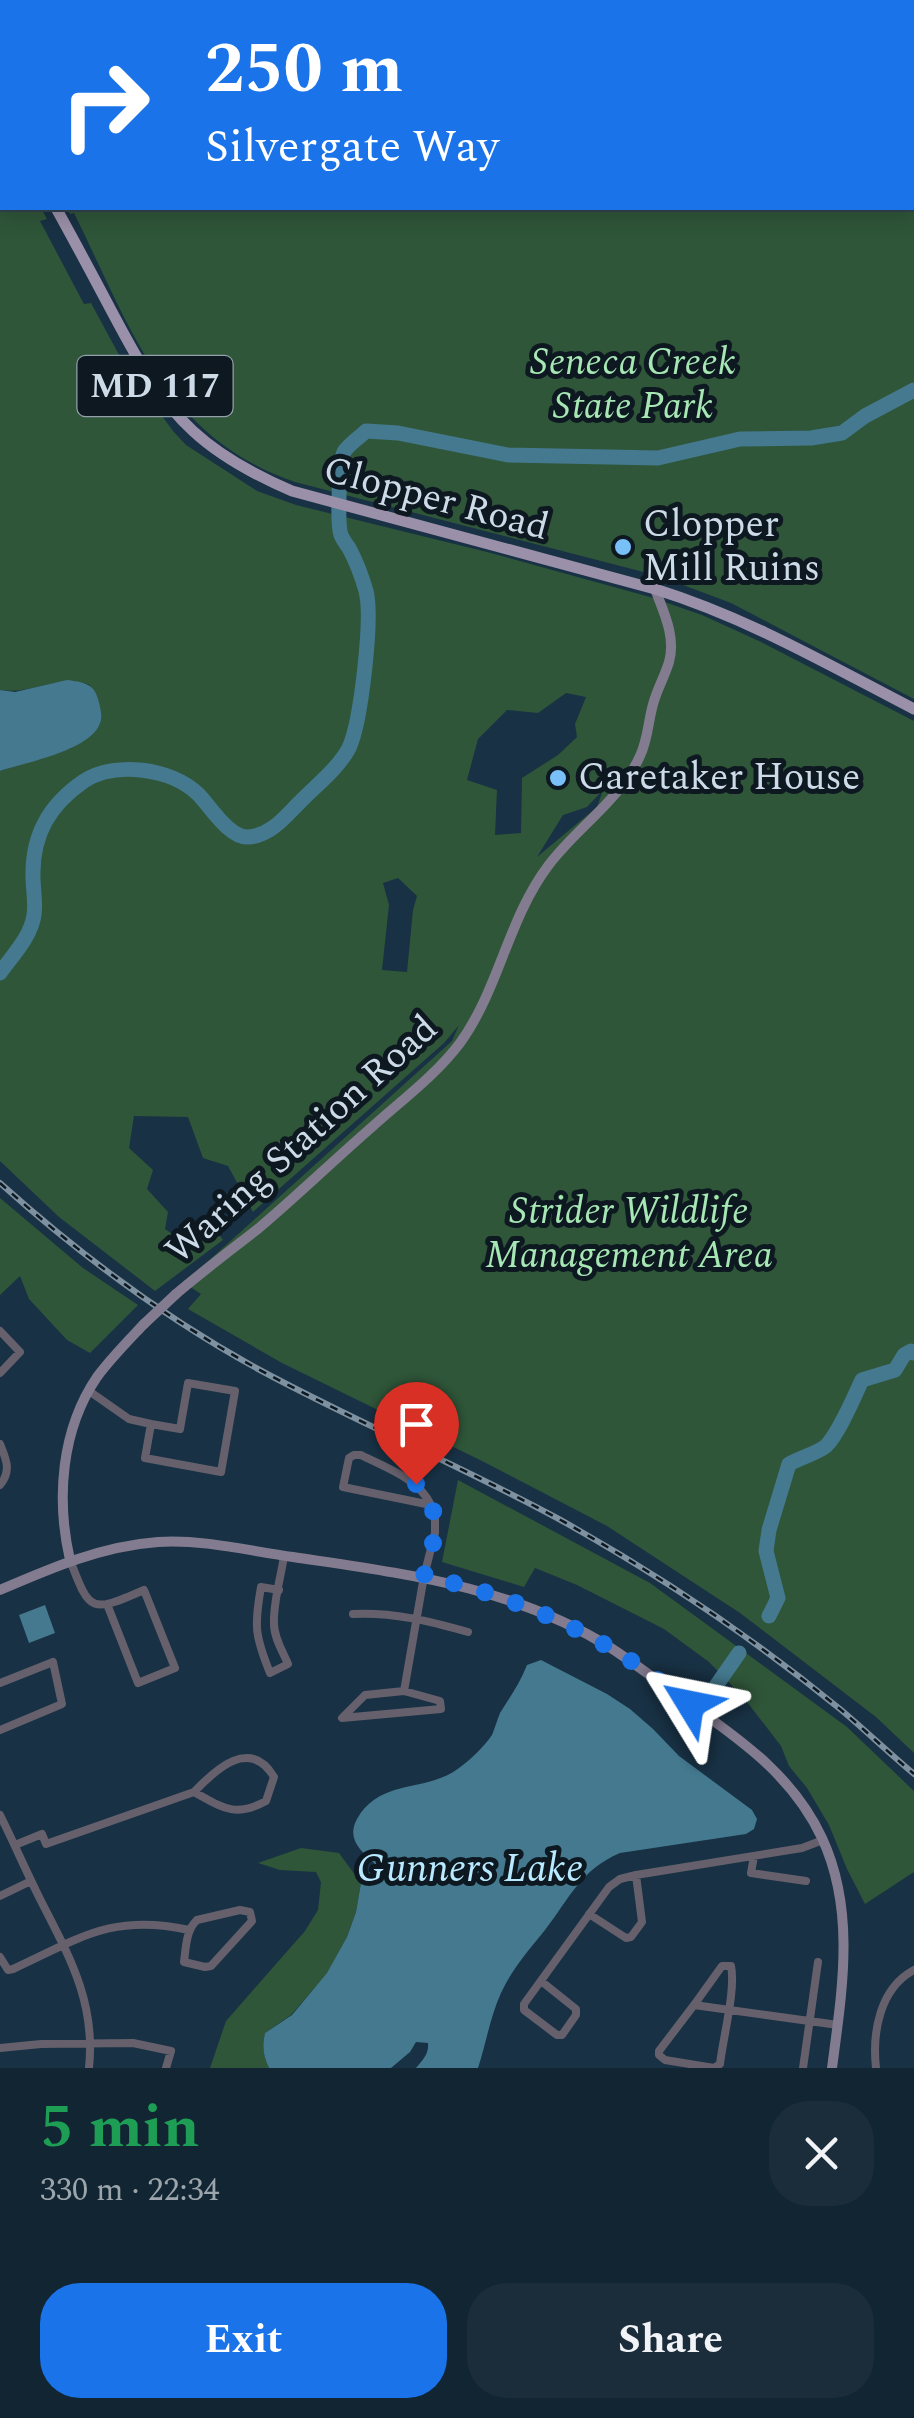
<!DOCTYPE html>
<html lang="en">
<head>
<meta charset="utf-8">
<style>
  body { margin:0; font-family:Spectral,serif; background:#1b2d3b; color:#f1f3f6; height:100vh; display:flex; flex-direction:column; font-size:38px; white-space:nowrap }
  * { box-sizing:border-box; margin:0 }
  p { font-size:32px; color:#9ca5ac }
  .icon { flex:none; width:55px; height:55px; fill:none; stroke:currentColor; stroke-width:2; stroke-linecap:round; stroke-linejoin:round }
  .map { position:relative; height:2068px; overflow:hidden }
  .panel { display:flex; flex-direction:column; background:#122533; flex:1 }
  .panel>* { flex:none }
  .top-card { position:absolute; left:0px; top:0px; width:915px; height:210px; box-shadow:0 5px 25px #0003,0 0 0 2px #31424e; background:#1a73e8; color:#fff; overflow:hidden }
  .pin { position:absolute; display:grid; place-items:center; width:85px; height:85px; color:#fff; margin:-102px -42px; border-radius:50% 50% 50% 0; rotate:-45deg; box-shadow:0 0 10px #0007 }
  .pin .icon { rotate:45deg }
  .me { position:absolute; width:110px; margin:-55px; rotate:305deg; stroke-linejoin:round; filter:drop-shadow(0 0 8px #0008) }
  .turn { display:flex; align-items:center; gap:35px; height:210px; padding:0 40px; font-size:45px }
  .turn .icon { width:130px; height:130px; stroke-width:2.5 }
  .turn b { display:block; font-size:70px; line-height:85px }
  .round { display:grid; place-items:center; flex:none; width:105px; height:105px; border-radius:40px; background:#1b2d3b }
  .summary { display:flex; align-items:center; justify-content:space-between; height:170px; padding:0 40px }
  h1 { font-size:60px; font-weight:700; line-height:75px; color:#1e9e55 }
  .button { display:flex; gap:20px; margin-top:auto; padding:20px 40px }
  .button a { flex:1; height:115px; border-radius:40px; background:#1a73e8; color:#fff; font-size:40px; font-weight:700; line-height:115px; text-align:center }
  .button a+a { background:#1b2d3b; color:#f1f3f6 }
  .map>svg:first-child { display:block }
  .green { fill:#2f5639; fill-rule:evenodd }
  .water { fill:#44798f }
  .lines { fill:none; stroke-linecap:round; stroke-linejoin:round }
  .stream { stroke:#44798f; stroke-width:2.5 }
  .river { stroke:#44798f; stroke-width:15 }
  .street { stroke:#65606c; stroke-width:8 }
  .secondary { stroke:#837b8f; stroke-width:10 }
  .primary { stroke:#9b90a9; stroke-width:11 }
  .rail-casing { stroke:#7e91a0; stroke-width:6 }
  .rail { stroke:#0d1820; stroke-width:2.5; stroke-dasharray:8; stroke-linecap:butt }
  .secondary-bridge { stroke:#837b8f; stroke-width:10 }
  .route { stroke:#1a73e8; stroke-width:18; stroke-dasharray:0 32.4 }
  .poi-dot { fill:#79bff8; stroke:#0d1820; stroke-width:4 }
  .labels { text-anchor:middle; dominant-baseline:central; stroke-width:10; stroke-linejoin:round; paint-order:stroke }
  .shield { fill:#0d1820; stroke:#93a0ab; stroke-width:2.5 }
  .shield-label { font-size:35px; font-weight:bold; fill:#ccdbe7 }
  .park-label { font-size:38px; font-style:italic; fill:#a6e7b4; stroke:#0d1820 }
  .street-label { font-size:38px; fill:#ccdbe7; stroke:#0d1820 }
  .poi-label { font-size:38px; fill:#ccdbe7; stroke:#0d1820; text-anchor:start }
  .water-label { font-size:40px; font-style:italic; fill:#b9e9ff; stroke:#0d1820 }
</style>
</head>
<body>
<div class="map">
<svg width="914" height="2068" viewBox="0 0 914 2068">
  <rect width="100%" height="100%" fill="#183144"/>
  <path class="green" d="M 0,0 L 914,0 L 914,699 L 731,603 L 659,576 L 295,482 C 164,437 130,326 74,213 L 70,214 L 67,208 L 912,208 L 912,2 L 2,2 L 2,85 L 0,81 Z
    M 0,136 L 2,140 L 2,208 L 41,208 L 47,219 L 40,221 L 84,304 L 91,303 L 124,364 L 173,431 L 186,445 L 257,491 L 296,505 L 487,552 L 650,597 L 702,615 L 759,641 L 914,721 L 914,1753 L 876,1717 L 740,1613 L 607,1526 L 484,1462 L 282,1363 L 188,1309 L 201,1294 L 184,1283 L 452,1041 L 459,1025 L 444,1043 L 253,1212 L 228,1166 L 203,1158 L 188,1117 L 134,1116 L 129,1148 L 153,1170 L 147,1189 L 168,1212 L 165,1229 L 187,1244 L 214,1227 L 223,1240 L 155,1291 L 59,1217 L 0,1161 L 0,771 L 71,748 L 90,685 C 57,674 33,695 0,690 ZM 566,693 L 586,697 L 575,724 L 577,737 L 558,755 L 522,778 L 521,833 L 495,835 L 497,790 L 467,780 L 478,739 L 507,710 L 538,713 ZM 603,790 L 597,807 L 537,857 L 563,815 L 587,807 ZM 398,878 L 417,896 L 413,910 L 407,972 L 382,970 L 389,905 L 383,883 Z
    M 0,1198 L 83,1268 L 138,1305 L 90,1353 L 67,1340 L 29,1299 L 20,1276 L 0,1295 Z
    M 458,1480 L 650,1583 L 847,1727 L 914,1791 L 914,1872 L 865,1904 L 847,1869 L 829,1825 L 807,1788 L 789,1766 L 781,1746 L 744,1698 L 709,1662 L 664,1629 L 577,1585 L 535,1568 L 524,1587 L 442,1562 Z
    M 301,1848 L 339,1853 L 361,1883 L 356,1912 L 347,1937 L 327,1974 L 291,2015 L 265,2033 C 262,2046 263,2056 269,2068 L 210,2068 L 226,2021 L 305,1931 L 318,1910 L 321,1882 L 316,1872 L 280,1870 L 258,1863 Z"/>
  <path class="water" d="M 67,680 C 82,682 94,683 98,699 C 100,706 103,717 100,723 C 92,750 24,763 0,771 L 0,690 L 15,692 Z
    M 45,1605 L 55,1633 L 29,1643 L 19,1615 Z
    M 541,1660 L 607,1694 L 630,1709 L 653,1729 L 679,1756 L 752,1810 L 757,1819 L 754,1829 L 746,1834 L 620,1853 C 580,1870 570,1898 545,1930 C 529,1950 512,1969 501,1993 C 490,2017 486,2044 478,2068 L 416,2068 C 423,2060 429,2054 428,2043 L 416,2042 L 410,2052 L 391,2068 L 269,2068 C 263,2056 262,2046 265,2033 L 292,2015 L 327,1973 L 347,1937 L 356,1912 L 361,1883 L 375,1864 C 361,1851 346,1839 357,1819 C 380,1778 426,1793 459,1768 C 470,1760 484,1747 492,1735 C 495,1728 497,1720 500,1713 C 510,1697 520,1683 527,1665 Z"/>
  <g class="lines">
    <path class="stream" d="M 912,195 L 914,200"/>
    <path class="river" d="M 0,973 C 12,956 31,937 34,915 C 36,903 33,889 33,877 C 32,835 49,805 84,781 C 115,761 171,768 198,794 C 210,806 229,838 248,837 C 272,836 287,814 303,799 C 318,784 339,767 349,748 C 361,722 373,618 366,591 C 362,577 356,561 349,548 C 346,544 343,540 341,535 C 337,524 339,463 344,452 C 348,445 360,437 366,431 L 398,433 L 508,455 L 658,458 L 740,439 L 811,438 L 842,433 L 865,416 L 914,390
      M 769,1616 L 778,1598 L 766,1551 L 769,1530 L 789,1464 C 798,1459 821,1451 826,1446 C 839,1433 854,1397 862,1380 L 895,1370 L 904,1355 L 911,1351 L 914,1353
      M 716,1686 L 739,1653"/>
    <path class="street" d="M 0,1331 L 20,1352 L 0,1373
      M 89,1391 L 129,1419 L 151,1424 L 145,1458 L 221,1472 L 235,1391 L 188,1383 L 180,1429 L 151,1424
      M 0,1444 C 6,1459 12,1471 0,1485
      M 70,1560 C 90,1613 91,1613 144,1590 L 175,1668 L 138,1683 L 107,1604
      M 279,1590 L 261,1587 C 254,1626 255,1636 270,1673 L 288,1664 C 283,1652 274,1638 274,1624 C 273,1602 281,1577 284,1556
      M 353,1614 C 393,1612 429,1621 468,1632
      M 0,1683 L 53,1662 L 62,1704 L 0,1730
      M 404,1691 L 365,1695 L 342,1718 L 441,1709 L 440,1701 L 404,1691 L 424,1576 L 435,1533 L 435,1514 L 431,1505 L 343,1487 L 349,1458 L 354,1455 L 361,1455 C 386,1468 418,1478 431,1505
      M 0,1815 C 14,1843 26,1871 40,1899 C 69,1956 96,2002 89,2068
      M 15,1845 L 42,1834 L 46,1844 L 194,1792 C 223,1808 235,1818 266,1801 L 274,1777 C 250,1737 216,1769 194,1792
      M 754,1856 L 751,1873 L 806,1881
      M 0,1896 L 31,1881
      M 240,1910 L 250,1912 L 252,1921 L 211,1966 L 205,1967 L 184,1962 C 186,1947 186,1930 197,1920 Z
      M 589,1914 L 626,1938 L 631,1937 L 642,1922 L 636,1875
      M 0,1957 L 8,1970 L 13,1969 C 80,1938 113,1913 189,1930
      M 541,1981 L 576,2009 L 576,2015 L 562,2035 L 557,2035 L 524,2010 L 524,2004 L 609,1887 L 620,1879 L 636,1875 L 802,1848 L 823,1840
      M 694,2005 L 722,1966 L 731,1966 C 736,1989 723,2038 720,2064 L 714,2068 L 665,2060 L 659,2055 L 659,2051 L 694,2005 C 742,2012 790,2018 838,2025
      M 0,2048 L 41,2044 L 133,2043 L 171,2051 L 166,2068
      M 803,2068 L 818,1962
      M 876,2068 C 872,2032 880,1988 914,1970"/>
    <path class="secondary" d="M 176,1294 C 203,1271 231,1250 259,1228 C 298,1195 334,1160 372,1127 C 402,1100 436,1075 460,1043 C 499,989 508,919 548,866 C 577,827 619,802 640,756 C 649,737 648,717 655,698 C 659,686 665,675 669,662 C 676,637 664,613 655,589
      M 70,1560 C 56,1499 61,1430 97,1377 C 111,1358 128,1341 144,1324
      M 0,1590 C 51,1568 102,1546 158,1542 C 203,1539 249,1551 293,1557 C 406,1574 512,1586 611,1648 C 640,1667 668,1689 697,1709 C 748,1745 795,1780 822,1838 C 856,1911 842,1991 832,2068"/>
    <path class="primary" d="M 0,102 L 2,107
      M 56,208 C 75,242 93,276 111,310 C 134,353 157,398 193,431 C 221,457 257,476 292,491 L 655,589 C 748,618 829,665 914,709"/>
    <defs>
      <path id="rail" d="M 0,1183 C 79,1254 165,1318 258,1369 C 356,1422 459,1465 557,1518 C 656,1573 752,1637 840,1709 C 865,1730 889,1753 914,1774"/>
    </defs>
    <use href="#rail" class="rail-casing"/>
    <use href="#rail" class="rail"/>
    <path class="secondary-bridge" d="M 144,1324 L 176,1294"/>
  </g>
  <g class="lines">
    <path class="route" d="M 416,1484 C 446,1513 434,1541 424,1576 C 488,1590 550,1613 607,1646 C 636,1662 663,1685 690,1704"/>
  </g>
  <g class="poi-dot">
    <circle cx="623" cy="547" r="10"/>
    <circle cx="558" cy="778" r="10"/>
  </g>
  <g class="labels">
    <rect class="shield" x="77.5" y="356" width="155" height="60" rx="8"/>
    <g class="shield-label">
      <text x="155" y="386">MD 117</text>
    </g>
    <g class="park-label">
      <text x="633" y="363">Seneca Creek<tspan x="633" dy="44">State Park</tspan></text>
      <text x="629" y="1212">Strider Wildlife<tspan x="629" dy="44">Management Area</tspan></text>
    </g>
    <g class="street-label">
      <text transform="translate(436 499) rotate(15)">Clopper Road</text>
      <text transform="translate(302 1140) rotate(-42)">Waring Station Road</text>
    </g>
    <g class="poi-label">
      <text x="643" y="525">Clopper<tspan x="643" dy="44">Mill Ruins</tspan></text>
      <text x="578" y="778">Caretaker House</text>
    </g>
    <g class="water-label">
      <text x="470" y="1869">Gunners Lake</text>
    </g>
  </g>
</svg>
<div class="pin" style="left:416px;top:1484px;background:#d93025"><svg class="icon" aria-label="arrive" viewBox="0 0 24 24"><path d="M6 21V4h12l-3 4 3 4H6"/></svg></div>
<svg class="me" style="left:690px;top:1704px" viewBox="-20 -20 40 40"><path d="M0-17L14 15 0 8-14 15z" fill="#1a73e8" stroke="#fff" stroke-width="4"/></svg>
<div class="top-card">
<div class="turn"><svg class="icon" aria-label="right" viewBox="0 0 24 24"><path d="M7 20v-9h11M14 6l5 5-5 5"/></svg><div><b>250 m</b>Silvergate Way</div></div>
</div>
</div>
<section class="panel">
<div class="summary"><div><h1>5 min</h1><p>330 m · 22:34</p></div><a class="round"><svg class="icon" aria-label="close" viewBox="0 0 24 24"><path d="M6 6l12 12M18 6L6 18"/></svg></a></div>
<div class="button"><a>Exit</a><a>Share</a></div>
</section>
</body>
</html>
